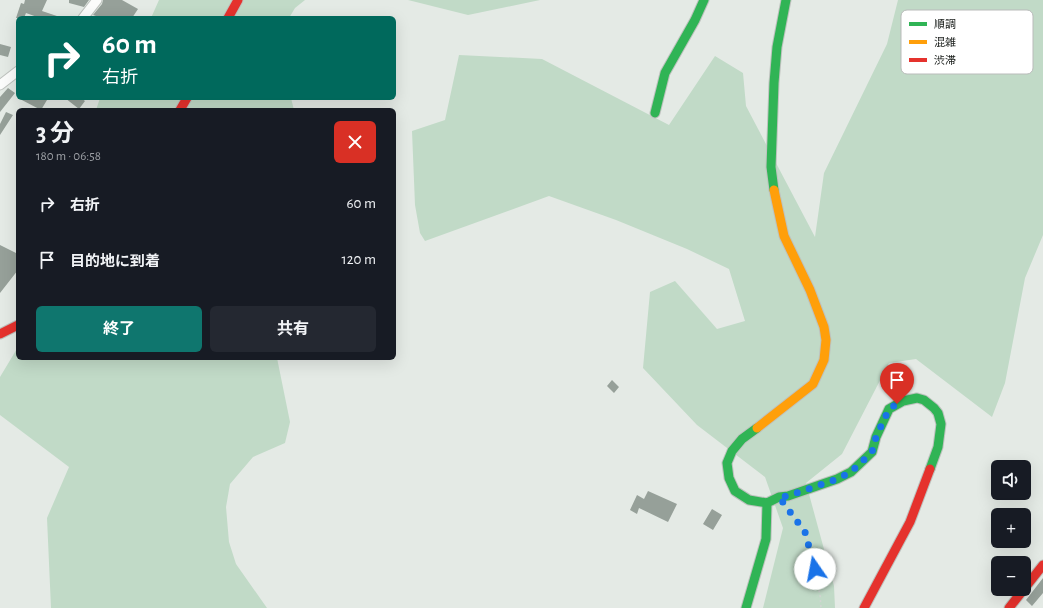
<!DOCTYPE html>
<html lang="ja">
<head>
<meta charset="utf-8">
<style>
  body { margin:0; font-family:"Alegreya Sans","Noto Sans JP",sans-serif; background:#242831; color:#f1f3f6; height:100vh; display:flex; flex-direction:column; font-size:15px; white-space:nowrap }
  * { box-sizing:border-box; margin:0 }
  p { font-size:13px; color:#9ea1a6 }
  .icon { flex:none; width:22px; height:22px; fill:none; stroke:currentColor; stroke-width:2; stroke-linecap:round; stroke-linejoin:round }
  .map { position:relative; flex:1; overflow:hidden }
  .panel { position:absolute; left:16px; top:108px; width:380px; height:252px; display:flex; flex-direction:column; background:#171b24; border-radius:6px; box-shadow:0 4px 16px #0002 }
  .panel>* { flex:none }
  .banner { position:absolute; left:16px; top:16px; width:380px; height:84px; border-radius:6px; box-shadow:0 4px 16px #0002; background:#00695c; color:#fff; overflow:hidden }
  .controls { position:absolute; left:991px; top:460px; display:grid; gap:8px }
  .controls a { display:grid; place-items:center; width:40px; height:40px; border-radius:6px; background:#171b24; box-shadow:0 4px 16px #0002; font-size:20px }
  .pin { position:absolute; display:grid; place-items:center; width:34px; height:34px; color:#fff; margin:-41px -17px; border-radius:50% 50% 50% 0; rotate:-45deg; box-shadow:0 0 4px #0007 }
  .pin .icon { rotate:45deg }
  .me { position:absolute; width:44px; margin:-22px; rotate:348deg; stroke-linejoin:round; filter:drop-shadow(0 0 3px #0008) }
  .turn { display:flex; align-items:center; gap:14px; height:84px; padding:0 20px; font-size:18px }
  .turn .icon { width:52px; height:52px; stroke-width:2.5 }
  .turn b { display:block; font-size:28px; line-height:34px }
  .round { display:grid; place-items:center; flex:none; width:42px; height:42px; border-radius:6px; background:#242831 }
  .headline { display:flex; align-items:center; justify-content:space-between; height:68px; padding:0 20px }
  h1 { font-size:24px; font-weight:700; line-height:30px }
  .action { display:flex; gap:8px; margin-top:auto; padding:8px 20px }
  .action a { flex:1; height:46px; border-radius:6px; background:#0f766e; color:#fff; font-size:16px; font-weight:700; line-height:46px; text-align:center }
  .action a+a { background:#242831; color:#f1f3f6 }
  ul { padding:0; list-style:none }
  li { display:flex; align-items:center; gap:12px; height:56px; padding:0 20px }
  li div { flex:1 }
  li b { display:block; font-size:15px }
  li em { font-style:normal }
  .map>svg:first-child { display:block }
  .green { fill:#c1dac7 }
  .building { fill:#96a099 }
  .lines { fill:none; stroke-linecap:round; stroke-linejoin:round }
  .street-casing { stroke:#bec2be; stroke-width:11 }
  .fast-casing { stroke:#bec2be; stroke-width:11 }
  .slow-casing { stroke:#bec2be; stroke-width:11 }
  .jam-casing { stroke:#bec2be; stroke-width:11 }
  .path { stroke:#d3d5d3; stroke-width:1.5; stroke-dasharray:2 3; stroke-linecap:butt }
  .street { stroke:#fbfcfb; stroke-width:9 }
  .fast { stroke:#30b455; stroke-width:9 }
  .slow { stroke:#ff9f0a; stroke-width:9 }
  .jam { stroke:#e5322d; stroke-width:9 }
  .route { stroke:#1a73e8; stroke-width:7; stroke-dasharray:0 12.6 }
  .key { fill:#fff; stroke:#b9bbba; stroke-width:1 }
  .key-label { font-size:11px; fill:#171b18 }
</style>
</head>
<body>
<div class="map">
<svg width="1043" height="608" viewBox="0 0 1043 608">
  <rect width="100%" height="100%" fill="#e4eae5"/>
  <path class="green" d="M 159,0 L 305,0 L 295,8 L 289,18 L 151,18 Z
    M 408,0 L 540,0 L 468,15 Z
    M 898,0 L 1043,0 L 1043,235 L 1025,278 L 1005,383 L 992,417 L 916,359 L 889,363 L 842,454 L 806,483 L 834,586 L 835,608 L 763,608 L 783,528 L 765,477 L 697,425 L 643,368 L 650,292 L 675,281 L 717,329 L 745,321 L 729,269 L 687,249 L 616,220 L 549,196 L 425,241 L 420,233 L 415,205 L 412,131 L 445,120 L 459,55 L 542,59 L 669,125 L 715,56 L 743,73 L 746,106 L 815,237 L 824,173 L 887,44 Z
    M 100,98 L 291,98 L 294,110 L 96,110 Z
    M 18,347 L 18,358 L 277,358 L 290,422 L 285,443 L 253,457 L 230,484 L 226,507 L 229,542 L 236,564 L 267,608 L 51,608 L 47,518 L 69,467 L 0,415 L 0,377 Z"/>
  <path class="building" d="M 25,0 L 47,0 L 42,11 L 60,17 L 59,18 L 40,18 L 26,13 L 24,18 L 16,18 L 21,3 L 24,4 Z
    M 69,0 L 89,0 L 84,7 L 69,3 Z
    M 103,0 L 122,0 L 138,9 L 132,18 L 102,18 L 93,15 L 102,4 Z
    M 0,44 L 11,47 L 8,57 L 0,55 Z
    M 8,88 L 15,93 L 0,112 L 0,97 Z
    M 18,98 L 42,98 L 47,100 L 41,110 Z
    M 65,98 L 81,98 L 85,101 L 79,109 Z
    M 6,112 L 13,115 L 0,135 L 0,124 Z
    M 0,245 L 18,254 L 18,270 L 0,293 Z
    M 612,380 L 619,387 L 614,393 L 607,386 Z
    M 648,491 L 677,504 L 668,522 L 639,508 L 637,514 L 630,510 L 637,495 L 644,499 Z
    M 712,509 L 722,515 L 713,530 L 703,524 Z
    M 1043,578 L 1043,593 L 1032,606 L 1026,600 Z"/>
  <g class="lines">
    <defs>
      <path id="street" d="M 83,18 L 97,0
        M 0,85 L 18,71"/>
      <path id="fast" d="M 655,113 L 665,73 L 695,20 L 704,0
        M 774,190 L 771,167 L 774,83 L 777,47 L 786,0
        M 757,428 L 742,439 L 732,451 L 727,463 L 729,478 L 735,491 L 749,500 L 767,503 L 779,497 L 788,496 L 837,479 L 851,472 L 872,452 L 876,437 L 889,409 L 903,401 L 917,398 L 924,400 L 934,408 L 938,413 L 941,424 L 938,447 L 930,469
        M 746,608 L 766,539 L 767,503"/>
      <path id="slow" d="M 757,428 L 813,384 L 824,360 L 826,340 L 824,327 L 810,290 L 784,236 L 774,190"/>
      <path id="jam" d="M 228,18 L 238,0
        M 180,110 L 187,98
        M 0,334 L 18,325
        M 864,608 L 910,522 L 930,469
        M 1009,608 L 1043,565"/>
    </defs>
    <use href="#street" class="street-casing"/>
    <use href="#fast" class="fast-casing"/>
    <use href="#slow" class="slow-casing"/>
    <use href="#jam" class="jam-casing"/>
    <path class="path" d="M 787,508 L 805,532 L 809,544 L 820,595 L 821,608"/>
    <use href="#street" class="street"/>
    <use href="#fast" class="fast"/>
    <use href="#slow" class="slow"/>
    <use href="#jam" class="jam"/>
  </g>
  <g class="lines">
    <path class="route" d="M 815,569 L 805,532 L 779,497 L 788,496 L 837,479 L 851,472 L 872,452 L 876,437 L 889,409 L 897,404"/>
  </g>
  <rect x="901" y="10" width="132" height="64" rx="6" class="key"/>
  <rect x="909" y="22" width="18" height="4" fill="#30b455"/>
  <rect x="909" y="40" width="18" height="4" fill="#ff9f0a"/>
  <rect x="909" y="58" width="18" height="4" fill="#e5322d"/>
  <g class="key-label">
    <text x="934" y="28">順調</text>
    <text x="934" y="46">混雑</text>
    <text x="934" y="64">渋滞</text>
  </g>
</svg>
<div class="controls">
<a><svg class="icon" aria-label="sound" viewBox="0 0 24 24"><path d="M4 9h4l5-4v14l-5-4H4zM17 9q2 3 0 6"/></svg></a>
<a>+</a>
<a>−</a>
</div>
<div class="pin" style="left:897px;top:404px;background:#d93025"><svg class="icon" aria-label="arrive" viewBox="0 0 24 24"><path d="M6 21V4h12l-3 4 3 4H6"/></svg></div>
<svg class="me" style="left:815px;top:569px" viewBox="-20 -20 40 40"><circle r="19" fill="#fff"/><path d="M0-13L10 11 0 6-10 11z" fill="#1a73e8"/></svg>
<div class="banner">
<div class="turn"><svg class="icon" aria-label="right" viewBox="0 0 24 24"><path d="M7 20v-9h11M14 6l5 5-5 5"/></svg><div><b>60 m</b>右折</div></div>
</div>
<section class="panel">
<div class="headline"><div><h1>3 分</h1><p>180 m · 06:58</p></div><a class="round" style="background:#d93025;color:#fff"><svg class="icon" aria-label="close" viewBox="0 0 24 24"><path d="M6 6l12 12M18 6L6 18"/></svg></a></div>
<ul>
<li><svg class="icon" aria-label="right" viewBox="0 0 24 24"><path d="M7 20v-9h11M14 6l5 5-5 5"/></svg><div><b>右折</b></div><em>60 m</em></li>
<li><svg class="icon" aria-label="arrive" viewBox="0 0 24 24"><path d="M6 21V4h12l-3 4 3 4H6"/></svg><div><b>目的地に到着</b></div><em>120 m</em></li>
</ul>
<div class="action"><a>終了</a><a>共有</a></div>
</section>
</div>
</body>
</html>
